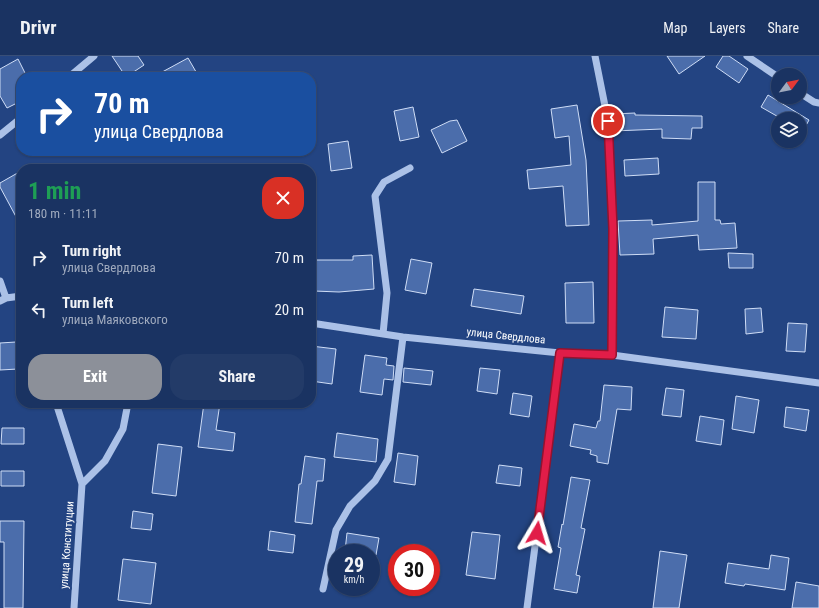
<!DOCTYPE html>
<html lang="en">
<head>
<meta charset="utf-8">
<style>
  body { margin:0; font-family:"Roboto Condensed",sans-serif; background:#233b68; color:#f1f3f6; height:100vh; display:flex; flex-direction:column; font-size:15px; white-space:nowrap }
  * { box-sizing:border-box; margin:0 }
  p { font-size:13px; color:#9faabe }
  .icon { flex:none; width:22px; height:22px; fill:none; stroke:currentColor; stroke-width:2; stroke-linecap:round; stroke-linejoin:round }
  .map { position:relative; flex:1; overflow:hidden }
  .panel { position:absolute; left:16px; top:108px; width:300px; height:244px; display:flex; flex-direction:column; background:#1a3362; border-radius:16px; box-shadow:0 1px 3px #0004,0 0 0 1px #384e77 }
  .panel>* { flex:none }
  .banner { position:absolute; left:16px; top:16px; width:300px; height:84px; border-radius:16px; box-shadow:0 1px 3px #0004,0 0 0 1px #384e77; background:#1a4fa0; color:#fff; overflow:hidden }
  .needle { width:26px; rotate:58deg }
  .controls { position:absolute; left:771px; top:12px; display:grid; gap:8px }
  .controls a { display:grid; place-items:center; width:36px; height:36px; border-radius:50%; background:#1a3362; box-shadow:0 1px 3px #0004,0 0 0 1px #384e77; font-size:20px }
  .speed { position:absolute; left:328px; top:488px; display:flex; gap:8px; font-size:20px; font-weight:700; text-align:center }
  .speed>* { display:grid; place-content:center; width:52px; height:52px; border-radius:50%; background:#1a3362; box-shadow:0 1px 3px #0004,0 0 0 1px #384e77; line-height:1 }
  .speed small { font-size:10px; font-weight:400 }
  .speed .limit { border:6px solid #d22; background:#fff; color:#111 }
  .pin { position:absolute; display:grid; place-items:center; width:34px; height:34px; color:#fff; margin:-17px; border:2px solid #fff; border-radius:50%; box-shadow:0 1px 4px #0007 }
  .me { position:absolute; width:44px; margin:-22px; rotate:7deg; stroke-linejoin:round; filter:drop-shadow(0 0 3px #0008) }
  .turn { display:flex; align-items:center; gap:14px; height:84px; padding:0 12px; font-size:18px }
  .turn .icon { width:52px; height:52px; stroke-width:2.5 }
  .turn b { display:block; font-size:28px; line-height:34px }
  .round { display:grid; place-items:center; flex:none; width:42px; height:42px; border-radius:16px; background:#233b68 }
  .head { display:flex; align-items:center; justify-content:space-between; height:68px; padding:0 12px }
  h1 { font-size:24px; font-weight:700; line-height:30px; color:#1e9e55 }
  .button { display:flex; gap:8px; margin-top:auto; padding:8px 12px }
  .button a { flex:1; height:46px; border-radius:16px; background:#8c9099; color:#fff; font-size:16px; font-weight:700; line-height:46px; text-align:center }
  .button a+a { background:#233b68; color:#f1f3f6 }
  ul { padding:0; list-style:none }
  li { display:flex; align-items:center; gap:12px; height:52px; padding:0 12px }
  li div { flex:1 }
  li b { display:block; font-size:15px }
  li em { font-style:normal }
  header { display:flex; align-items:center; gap:24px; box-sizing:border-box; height:56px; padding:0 20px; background:#1a3362; border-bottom:1px solid #384e77 }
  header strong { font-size:19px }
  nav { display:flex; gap:22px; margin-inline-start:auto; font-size:14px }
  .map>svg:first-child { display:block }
  .building { fill:#4b6dab; stroke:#cfddf6 }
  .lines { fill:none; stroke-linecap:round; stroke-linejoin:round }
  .minor { stroke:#abc1e7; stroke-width:7 }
  .route-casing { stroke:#92132f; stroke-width:10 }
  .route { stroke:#e11d48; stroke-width:7 }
  .labels { text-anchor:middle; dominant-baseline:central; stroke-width:4; stroke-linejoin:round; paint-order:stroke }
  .street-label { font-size:11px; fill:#fff; stroke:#234482 }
</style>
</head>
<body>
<header>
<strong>Drivr</strong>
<nav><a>Map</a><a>Layers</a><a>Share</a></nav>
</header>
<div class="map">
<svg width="819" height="552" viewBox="0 0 819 552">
  <rect width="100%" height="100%" fill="#234482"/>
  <path class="building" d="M 112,0 L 138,0 L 144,9 L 126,21 Z
    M 667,0 L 705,0 L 679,18 Z
    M 723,0 L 729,0 L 748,13 L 739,27 L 716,11 Z
    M 188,2 L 199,21 L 153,21 Z
    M 18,3 L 27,21 L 21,21 L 21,45 L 7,52 L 0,40 L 0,13 Z
    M 768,39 L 809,64 L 803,75 L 800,73 L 800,63 L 782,63 L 761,51 Z
    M 577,49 L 586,104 L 589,169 L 566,170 L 563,130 L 529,133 L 527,114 L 571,109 L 569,80 L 555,82 L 551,53 Z
    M 413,51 L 419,81 L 400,85 L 394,55 Z
    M 635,57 L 635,59 L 702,60 L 702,72 L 692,72 L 691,83 L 662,82 L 662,73 L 613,75 L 612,58 Z
    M 457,64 L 467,85 L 442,97 L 431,74 L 450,65 Z
    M 348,85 L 352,112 L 331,115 L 328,88 Z
    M 658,102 L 659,118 L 625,120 L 624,104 Z
    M 21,115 L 21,170 L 0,131 L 0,127 Z
    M 698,126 L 715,126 L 715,164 L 720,164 L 721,168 L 735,167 L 737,192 L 699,194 L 698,179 L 653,183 L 654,198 L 620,199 L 618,165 L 652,164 L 652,169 L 698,165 Z
    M 728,197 L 753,198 L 753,212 L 729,212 Z
    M 372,199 L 374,233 L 339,236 L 314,235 L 314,204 L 353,204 L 353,200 Z
    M 411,203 L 432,207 L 426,238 L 405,234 Z
    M 593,226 L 594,267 L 566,267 L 565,227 Z
    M 474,233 L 524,240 L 521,258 L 471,250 Z
    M 665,251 L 698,254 L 696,283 L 662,281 Z
    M 761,252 L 763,276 L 746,278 L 745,253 Z
    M 788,267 L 807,268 L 805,296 L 786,295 Z
    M 16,286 L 18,313 L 0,314 L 0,287 Z
    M 311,290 L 336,293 L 332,328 L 311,325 Z
    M 365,299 L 387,302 L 386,309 L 394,310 L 393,324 L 384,323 L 382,339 L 360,336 Z
    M 404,312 L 433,315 L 431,329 L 403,326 Z
    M 480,312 L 500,314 L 497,338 L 477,335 Z
    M 604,329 L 632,331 L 631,354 L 617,353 L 608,408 L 597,406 L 597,400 L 590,398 L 591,394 L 570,390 L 574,368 L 596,372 L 598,365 L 600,365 Z
    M 666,332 L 684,334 L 681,361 L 662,359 Z
    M 513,337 L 532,340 L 529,361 L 510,358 Z
    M 736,340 L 759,344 L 754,377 L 732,373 Z
    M 204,347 L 220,347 L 216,374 L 235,377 L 233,395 L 198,391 Z
    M 786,351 L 809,354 L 806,375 L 784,371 Z
    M 700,360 L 724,364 L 721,389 L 696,385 Z
    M 2,372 L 24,372 L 24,388 L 1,388 Z
    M 337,377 L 378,383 L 376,406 L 334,401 Z
    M 158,388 L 182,391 L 176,440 L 152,437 Z
    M 398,397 L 418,400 L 415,429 L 394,426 Z
    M 305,400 L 325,403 L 323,425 L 317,425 L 312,468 L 295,466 L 299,428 L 301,428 Z
    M 499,409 L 522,412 L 520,430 L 496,427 Z
    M 1,415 L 24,415 L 24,430 L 1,430 Z
    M 571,421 L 590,424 L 581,472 L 585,473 L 576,519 L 580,520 L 577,537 L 554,533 L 561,492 L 558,491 L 562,468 L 563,469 Z
    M 133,455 L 153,458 L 151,474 L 131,472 Z
    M 0,465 L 24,465 L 23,552 L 4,552 L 4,486 L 0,486 Z
    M 270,475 L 295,479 L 293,497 L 268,494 Z
    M 472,476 L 500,479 L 495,523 L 466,519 Z
    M 347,477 L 379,482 L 376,499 L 371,499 L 371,497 L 345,495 Z
    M 660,495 L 687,499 L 679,552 L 653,552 Z
    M 771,499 L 789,502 L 785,534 L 745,528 L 744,530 L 725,527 L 728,507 L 769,513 Z
    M 123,503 L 156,507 L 151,548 L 118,544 Z
    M 796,526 L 819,530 L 819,552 L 792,552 Z"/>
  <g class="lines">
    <path class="minor" d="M 595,0 L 608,65 L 613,173 L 612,299
      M 747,0 L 778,21
      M 69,21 L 94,0
      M 800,37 L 814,46 L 819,47
      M 0,79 L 21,62
      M 0,225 L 6,242
      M 0,245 L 6,242 L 21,240
      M 311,267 L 403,281 L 560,297 L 612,299 L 819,327
      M 383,278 L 387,237 L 375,140 L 384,126 L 410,112
      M 56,347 L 82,428 L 74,552
      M 82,428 L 105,405 L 123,373 L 128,347
      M 323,533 L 336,474 L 350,450 L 375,425 L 388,403 L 403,281
      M 527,552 L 560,297"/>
  </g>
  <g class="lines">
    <defs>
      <path id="route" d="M 537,477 L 560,297 L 612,299 L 613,173 L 608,65"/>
    </defs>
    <use href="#route" class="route-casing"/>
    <use href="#route" class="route"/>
  </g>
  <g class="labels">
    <g class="street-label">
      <text transform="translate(506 280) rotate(6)">улица Свердлова</text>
      <text transform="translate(67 489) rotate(-86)">улица Конституции</text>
    </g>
  </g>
</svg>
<div class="controls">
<a><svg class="needle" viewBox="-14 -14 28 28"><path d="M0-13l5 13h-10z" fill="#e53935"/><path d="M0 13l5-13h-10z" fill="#9faabe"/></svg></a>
<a><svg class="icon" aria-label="layers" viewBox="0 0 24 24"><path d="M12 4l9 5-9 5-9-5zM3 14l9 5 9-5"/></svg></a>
</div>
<div class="speed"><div>29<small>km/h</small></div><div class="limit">30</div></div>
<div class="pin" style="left:608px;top:65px;background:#d93025"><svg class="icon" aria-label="arrive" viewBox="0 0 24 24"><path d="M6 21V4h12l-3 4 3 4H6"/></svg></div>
<svg class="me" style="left:537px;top:477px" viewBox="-20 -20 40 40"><path d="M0-17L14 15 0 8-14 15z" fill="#e11d48" stroke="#fff" stroke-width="4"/></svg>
<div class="banner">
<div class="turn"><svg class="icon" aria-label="right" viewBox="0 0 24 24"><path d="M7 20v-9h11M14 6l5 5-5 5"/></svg><div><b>70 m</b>улица Свердлова</div></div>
</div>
<section class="panel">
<div class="head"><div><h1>1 min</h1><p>180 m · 11:11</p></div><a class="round" style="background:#d93025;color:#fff"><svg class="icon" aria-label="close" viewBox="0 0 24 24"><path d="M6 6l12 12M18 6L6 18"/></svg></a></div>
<ul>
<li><svg class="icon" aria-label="right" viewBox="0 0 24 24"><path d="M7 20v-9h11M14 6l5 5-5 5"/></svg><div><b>Turn right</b><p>улица Свердлова</p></div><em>70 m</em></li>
<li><svg class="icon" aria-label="left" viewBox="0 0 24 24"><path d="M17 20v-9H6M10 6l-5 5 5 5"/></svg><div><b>Turn left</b><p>улица Маяковского</p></div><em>20 m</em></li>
</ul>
<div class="button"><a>Exit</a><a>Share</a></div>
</section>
</div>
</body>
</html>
